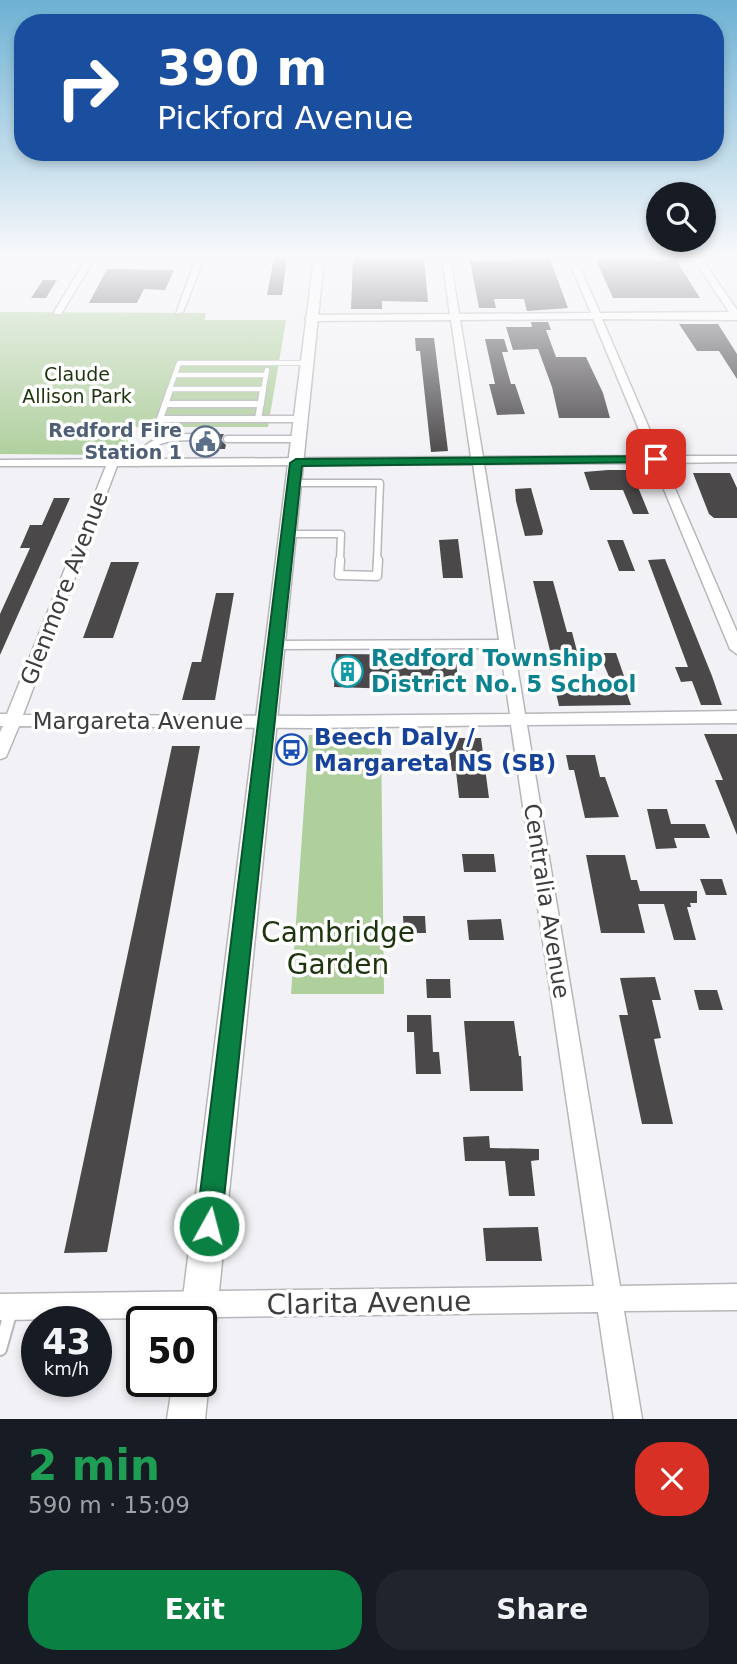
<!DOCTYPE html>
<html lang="en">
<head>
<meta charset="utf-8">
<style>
  body { margin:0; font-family:"DejaVu Sans",sans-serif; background:#20242c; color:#f1f3f6; height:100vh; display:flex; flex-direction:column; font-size:26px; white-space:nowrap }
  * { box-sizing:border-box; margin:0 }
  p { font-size:23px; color:#9ea1a6 }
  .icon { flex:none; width:38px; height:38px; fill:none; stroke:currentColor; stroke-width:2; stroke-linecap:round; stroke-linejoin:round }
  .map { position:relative; height:1419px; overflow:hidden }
  .panel { display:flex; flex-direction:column; background:#171b24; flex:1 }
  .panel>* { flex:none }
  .top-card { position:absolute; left:14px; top:14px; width:710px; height:147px; border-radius:28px; box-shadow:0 4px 10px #0003; background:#1a4fa0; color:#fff; overflow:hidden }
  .buttons { position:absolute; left:646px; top:182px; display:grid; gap:14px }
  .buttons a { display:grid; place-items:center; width:70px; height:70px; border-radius:50%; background:#171b24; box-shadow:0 4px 10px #0003; font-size:35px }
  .speed { position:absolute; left:21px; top:1306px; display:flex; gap:14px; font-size:35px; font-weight:700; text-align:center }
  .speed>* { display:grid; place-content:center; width:91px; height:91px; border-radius:50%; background:#171b24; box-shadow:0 4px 10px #0003; line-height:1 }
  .speed small { font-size:18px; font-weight:400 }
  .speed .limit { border:4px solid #111; border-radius:10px; background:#fff; color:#111 }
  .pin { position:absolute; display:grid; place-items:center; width:60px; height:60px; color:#fff; margin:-30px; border-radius:14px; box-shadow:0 4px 10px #0006 }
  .me { position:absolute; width:77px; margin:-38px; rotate:7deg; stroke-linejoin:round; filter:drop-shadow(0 0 5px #0008) }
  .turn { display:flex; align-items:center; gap:24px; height:147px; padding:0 28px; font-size:32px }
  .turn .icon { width:91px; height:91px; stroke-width:2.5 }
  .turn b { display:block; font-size:49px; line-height:60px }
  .round { display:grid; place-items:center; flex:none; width:74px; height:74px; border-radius:28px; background:#20242c }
  .head { display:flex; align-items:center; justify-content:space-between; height:119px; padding:0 28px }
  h1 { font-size:42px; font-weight:700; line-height:52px; color:#1e9e55 }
  .primary-button { display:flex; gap:14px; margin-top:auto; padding:14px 28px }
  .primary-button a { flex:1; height:80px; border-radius:28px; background:#0b8043; color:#fff; font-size:28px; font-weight:700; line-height:80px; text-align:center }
  .primary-button a+a { background:#20242c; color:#f1f3f6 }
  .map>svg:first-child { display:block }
  .green { fill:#afcf9d }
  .building { fill:#4b484a }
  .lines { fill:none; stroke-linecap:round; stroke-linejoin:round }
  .lane-far3-casing { stroke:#b7b7bb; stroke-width:6 }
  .lane-far2-casing { stroke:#b7b7bb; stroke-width:9 }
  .lane-far1-casing { stroke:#b7b7bb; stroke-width:11 }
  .lane-casing { stroke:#b7b7bb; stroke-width:16 }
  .street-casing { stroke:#b7b7bb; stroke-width:3 }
  .secondary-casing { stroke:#b7b7bb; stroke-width:3 }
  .lane-far3 { stroke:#fff; stroke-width:4.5 }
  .lane-far2 { stroke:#fff; stroke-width:6 }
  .lane-far1 { stroke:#fff; stroke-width:8 }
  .lane { stroke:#fff; stroke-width:12 }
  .street { fill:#fff; fill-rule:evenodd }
  .secondary { fill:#fff; fill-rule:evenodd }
  .route { fill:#0b8043; stroke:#07532c; stroke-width:2 }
  .labels { text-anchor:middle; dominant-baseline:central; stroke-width:7; stroke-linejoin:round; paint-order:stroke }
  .far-park-label { font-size:19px; fill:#1d340d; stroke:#fff }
  .far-service-label { font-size:19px; font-weight:bold; fill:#4e5e75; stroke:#fff; text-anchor:end }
  .street-label { font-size:23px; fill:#3d3c3e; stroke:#fff }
  .culture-label { font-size:23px; font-weight:bold; fill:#0d838f; stroke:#fff; text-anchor:start }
  .transit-label { font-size:23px; font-weight:bold; fill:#164399; stroke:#fff; text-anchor:start }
  .near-park-label { font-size:28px; fill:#1d340d; stroke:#fff }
  .near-street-label { font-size:28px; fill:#3d3c3e; stroke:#fff }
</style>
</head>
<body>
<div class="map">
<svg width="737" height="1419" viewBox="0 0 737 1419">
  <rect width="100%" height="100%" fill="#f2f2f6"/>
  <path class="green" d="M 0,312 L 206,313 L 205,320 L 286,320 L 268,427 L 133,427 L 123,455 L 0,454 Z
    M 381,734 L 384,994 L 291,994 L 309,735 Z"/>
  <path class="building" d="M 274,258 L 287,258 L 282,295 L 267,295 Z
    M 353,258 L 424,258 L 428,302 L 382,301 L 382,309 L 351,309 Z
    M 550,259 L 568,308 L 527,311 L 524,299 L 494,299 L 496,308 L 479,308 L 470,261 Z
    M 656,259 L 676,260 L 700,298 L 613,298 L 596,260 Z
    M 107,269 L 174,270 L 165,290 L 144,289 L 137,303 L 89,303 Z
    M 43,280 L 57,280 L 46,298 L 31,298 Z
    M 531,322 L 548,322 L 551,330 L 546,330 L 556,357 L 586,357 L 603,393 L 610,418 L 559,418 L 552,387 L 538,349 L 513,350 L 506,327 L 532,327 Z
    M 679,324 L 718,324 L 737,354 L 737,379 L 719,351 L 697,351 Z
    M 415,338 L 434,338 L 448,451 L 431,452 L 420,351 L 416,351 Z
    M 485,339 L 504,339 L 508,352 L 502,352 L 511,384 L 515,384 L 525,414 L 497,415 L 489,384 L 495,384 Z
    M 200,434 L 224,434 L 221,440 L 226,445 L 225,449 L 191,449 L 193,443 L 200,440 Z
    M 608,470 L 631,470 L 649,514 L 633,514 L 623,490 L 590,490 L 584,472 Z
    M 693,473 L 730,473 L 737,488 L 737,518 L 714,518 L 709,514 Z
    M 531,488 L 543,531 L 542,535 L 525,536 L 516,501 L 515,489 Z
    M 54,498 L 70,498 L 0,655 L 0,614 L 30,548 L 20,548 L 30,525 L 42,525 Z
    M 458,539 L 463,578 L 443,578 L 439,540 Z
    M 607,540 L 623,540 L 635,571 L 619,571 Z
    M 665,559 L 712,676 L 722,705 L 701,705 L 692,681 L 681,682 L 675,667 L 688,667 L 648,560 Z
    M 111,562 L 139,562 L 113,638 L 83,638 Z
    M 533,581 L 553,581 L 567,632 L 572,632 L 580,663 L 553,663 Z
    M 216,593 L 234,593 L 215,700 L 182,700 L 192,662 L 201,662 Z
    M 599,653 L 616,653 L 625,679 L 610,679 Z
    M 336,654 L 451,655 L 451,661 L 456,661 L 459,691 L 334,687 Z
    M 626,691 L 631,705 L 559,706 L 556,693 Z
    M 704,734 L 737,734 L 737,835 L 715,780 L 723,780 Z
    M 447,738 L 481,738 L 489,798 L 459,798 L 456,771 L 452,771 Z
    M 172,746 L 200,746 L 107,1252 L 64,1253 Z
    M 566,755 L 595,755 L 600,777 L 605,777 L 619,817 L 585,818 L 574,770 L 569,770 Z
    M 647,809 L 667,809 L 671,824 L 705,824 L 710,838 L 674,838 L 677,848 L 656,849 Z
    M 462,854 L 494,854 L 496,872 L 464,872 Z
    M 586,855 L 625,855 L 631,880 L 637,880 L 640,891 L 697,891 L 697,903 L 690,903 L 691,907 L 687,907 L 696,940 L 674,940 L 664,904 L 638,904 L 645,933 L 601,933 Z
    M 700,879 L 722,879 L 727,895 L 706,895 Z
    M 403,916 L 425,916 L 426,933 L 404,933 Z
    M 501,919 L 504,940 L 469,940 L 467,920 Z
    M 655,977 L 661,1000 L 652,1000 L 661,1038 L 654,1039 L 673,1124 L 642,1124 L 619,1015 L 628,1015 L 620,978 Z
    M 426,979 L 450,979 L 451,998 L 427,998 Z
    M 694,990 L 717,990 L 723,1010 L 699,1010 Z
    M 407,1015 L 431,1015 L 433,1052 L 439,1052 L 441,1074 L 416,1074 L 414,1032 L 407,1032 Z
    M 464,1021 L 514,1021 L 519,1056 L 521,1056 L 523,1091 L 470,1091 Z
    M 489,1136 L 490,1148 L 539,1149 L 539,1160 L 531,1161 L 535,1196 L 509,1196 L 505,1161 L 465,1161 L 463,1137 Z
    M 538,1227 L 542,1261 L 486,1261 L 483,1228 Z"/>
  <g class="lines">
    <defs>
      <path id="lane-far3" d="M 175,375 L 266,375
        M 170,389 L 263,389
        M 169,391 L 179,363 L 306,363
        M 263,391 L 267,370"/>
      <path id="lane-far2" d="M 170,390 L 160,419 L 300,419
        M 165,404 L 261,404
        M 258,419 L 263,390
        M 227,439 L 298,439
        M 136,463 C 148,438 170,437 195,437
        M 294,483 L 380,483 L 377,561
        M 288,534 L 341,534 L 340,561"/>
      <path id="lane-far1" d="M 340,560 L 339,575 L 377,576 L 378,560
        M 275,645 L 507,644"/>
      <path id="lane" d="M 0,1349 L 11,1310"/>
      <path id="street" d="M 87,258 L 95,258 L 61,314 L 55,314 L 54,312 Z
        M 196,258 L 204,258 L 183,312 L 176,314 Z
        M 442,258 L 450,258 L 459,314 L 591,313 L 568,258 L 576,258 L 600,313 L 729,312 L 693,258 L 701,258 L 737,310 L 737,320 L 602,319 L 661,456 L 737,456 L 737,462 L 664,463 L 737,632 L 737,654 L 730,649 L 653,463 L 484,464 L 525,714 L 737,711 L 737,723 L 527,725 L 620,1286 L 737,1284 L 737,1310 L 624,1311 L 642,1419 L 614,1419 L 598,1312 L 0,1320 L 0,1294 L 594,1286 L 511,725 L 310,728 L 19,726 L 6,757 L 0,759 L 0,732 L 3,726 L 0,726 L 0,714 L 7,714 L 106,466 L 0,466 L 0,460 L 471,457 L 451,320 L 310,321 L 305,318 L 310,315 L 450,314 ZM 593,319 L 650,456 L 483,457 L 460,320 ZM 473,464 L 510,714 L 310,716 L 23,715 L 117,466 Z"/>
      <path id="secondary" d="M 314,258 L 324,258 L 216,1321 L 210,1333 L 201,1337 L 201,1321 L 180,1321 Z
        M 201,1367 L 209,1381 L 205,1419 L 167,1419 L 173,1381 L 201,1381 Z"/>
    </defs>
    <use href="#lane-far3" class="lane-far3-casing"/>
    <use href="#lane-far2" class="lane-far2-casing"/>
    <use href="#lane-far1" class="lane-far1-casing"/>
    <use href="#lane" class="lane-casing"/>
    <use href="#street" class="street-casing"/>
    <use href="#secondary" class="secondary-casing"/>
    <use href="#lane-far3" class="lane-far3"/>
    <use href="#lane-far2" class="lane-far2"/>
    <use href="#lane-far1" class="lane-far1"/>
    <use href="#lane" class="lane"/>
    <use href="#street" class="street"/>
    <use href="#secondary" class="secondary"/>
  </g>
  <linearGradient id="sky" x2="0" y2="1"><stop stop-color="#6db1d3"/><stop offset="0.56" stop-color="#f9f9fb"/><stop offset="1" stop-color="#f9f9fb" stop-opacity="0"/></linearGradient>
  <rect width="737" height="457" fill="url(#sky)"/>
  <path class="route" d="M 656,456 L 662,459 L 661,462 L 302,466 L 221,1226 L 218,1235 L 209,1238 L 200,1235 L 196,1226 L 290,463 L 296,459 Z"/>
  <defs>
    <symbol id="civic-ring" viewBox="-11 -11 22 22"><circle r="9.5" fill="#fff" stroke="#5c6f8a" stroke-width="1.5"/><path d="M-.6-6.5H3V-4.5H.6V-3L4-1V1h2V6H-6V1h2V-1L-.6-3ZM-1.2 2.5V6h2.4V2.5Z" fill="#5c6f8a"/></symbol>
    <symbol id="building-ring" viewBox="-11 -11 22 22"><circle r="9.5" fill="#fff" stroke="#0f9aa8" stroke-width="1.5"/><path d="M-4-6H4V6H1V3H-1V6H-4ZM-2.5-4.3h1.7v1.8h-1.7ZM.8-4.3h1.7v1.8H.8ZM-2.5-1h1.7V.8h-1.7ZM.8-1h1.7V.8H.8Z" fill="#0f9aa8"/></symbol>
    <symbol id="bus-ring" viewBox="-11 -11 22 22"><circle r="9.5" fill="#fff" stroke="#1a4fb4" stroke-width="1.5"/><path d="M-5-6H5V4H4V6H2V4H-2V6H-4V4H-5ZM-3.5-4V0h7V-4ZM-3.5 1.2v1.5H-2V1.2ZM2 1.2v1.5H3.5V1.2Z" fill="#1a4fb4"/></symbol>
  </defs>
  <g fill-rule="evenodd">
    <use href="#civic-ring" x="188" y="424" width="35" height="35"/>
    <use href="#building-ring" x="330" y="654" width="35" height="35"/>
    <use href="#bus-ring" x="274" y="732" width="35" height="35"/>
  </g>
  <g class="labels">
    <g class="far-park-label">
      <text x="77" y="374">Claude<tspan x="77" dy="22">Allison Park</tspan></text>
    </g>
    <g class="far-service-label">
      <text x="182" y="430">Redford Fire<tspan x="182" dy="22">Station 1</tspan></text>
    </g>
    <g class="street-label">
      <text transform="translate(64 588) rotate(-69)">Glenmore Avenue</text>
      <text x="138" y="721">Margareta Avenue</text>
      <text transform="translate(547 901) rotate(81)">Centralia Avenue</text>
    </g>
    <g class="culture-label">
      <text x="371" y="658">Redford Township<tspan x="371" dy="26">District No. 5 School</tspan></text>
    </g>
    <g class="transit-label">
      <text x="314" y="737">Beech Daly /<tspan x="314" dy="26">Margareta NS (SB)</tspan></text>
    </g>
    <g class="near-park-label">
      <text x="338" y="932">Cambridge<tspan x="338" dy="32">Garden</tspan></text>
    </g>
    <g class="near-street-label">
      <text transform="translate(369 1303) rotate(-1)">Clarita Avenue</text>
    </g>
  </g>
</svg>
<div class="buttons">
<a><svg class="icon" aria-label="search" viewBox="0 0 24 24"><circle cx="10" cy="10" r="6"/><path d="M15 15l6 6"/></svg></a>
</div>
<div class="speed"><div>43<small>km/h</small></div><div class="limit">50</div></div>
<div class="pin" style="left:656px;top:459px;background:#d93025"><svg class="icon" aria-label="arrive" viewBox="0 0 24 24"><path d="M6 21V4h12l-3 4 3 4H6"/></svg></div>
<svg class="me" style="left:209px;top:1226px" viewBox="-20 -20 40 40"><circle r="17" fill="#0b8043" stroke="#fff" stroke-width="3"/><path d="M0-11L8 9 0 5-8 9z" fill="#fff"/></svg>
<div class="top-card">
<div class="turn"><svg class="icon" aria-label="right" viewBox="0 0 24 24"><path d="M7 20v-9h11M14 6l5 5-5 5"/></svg><div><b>390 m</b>Pickford Avenue</div></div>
</div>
</div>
<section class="panel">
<div class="head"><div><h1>2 min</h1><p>590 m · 15:09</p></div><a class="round" style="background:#d93025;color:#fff"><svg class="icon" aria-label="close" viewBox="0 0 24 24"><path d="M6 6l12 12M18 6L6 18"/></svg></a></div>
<div class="primary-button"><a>Exit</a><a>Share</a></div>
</section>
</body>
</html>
